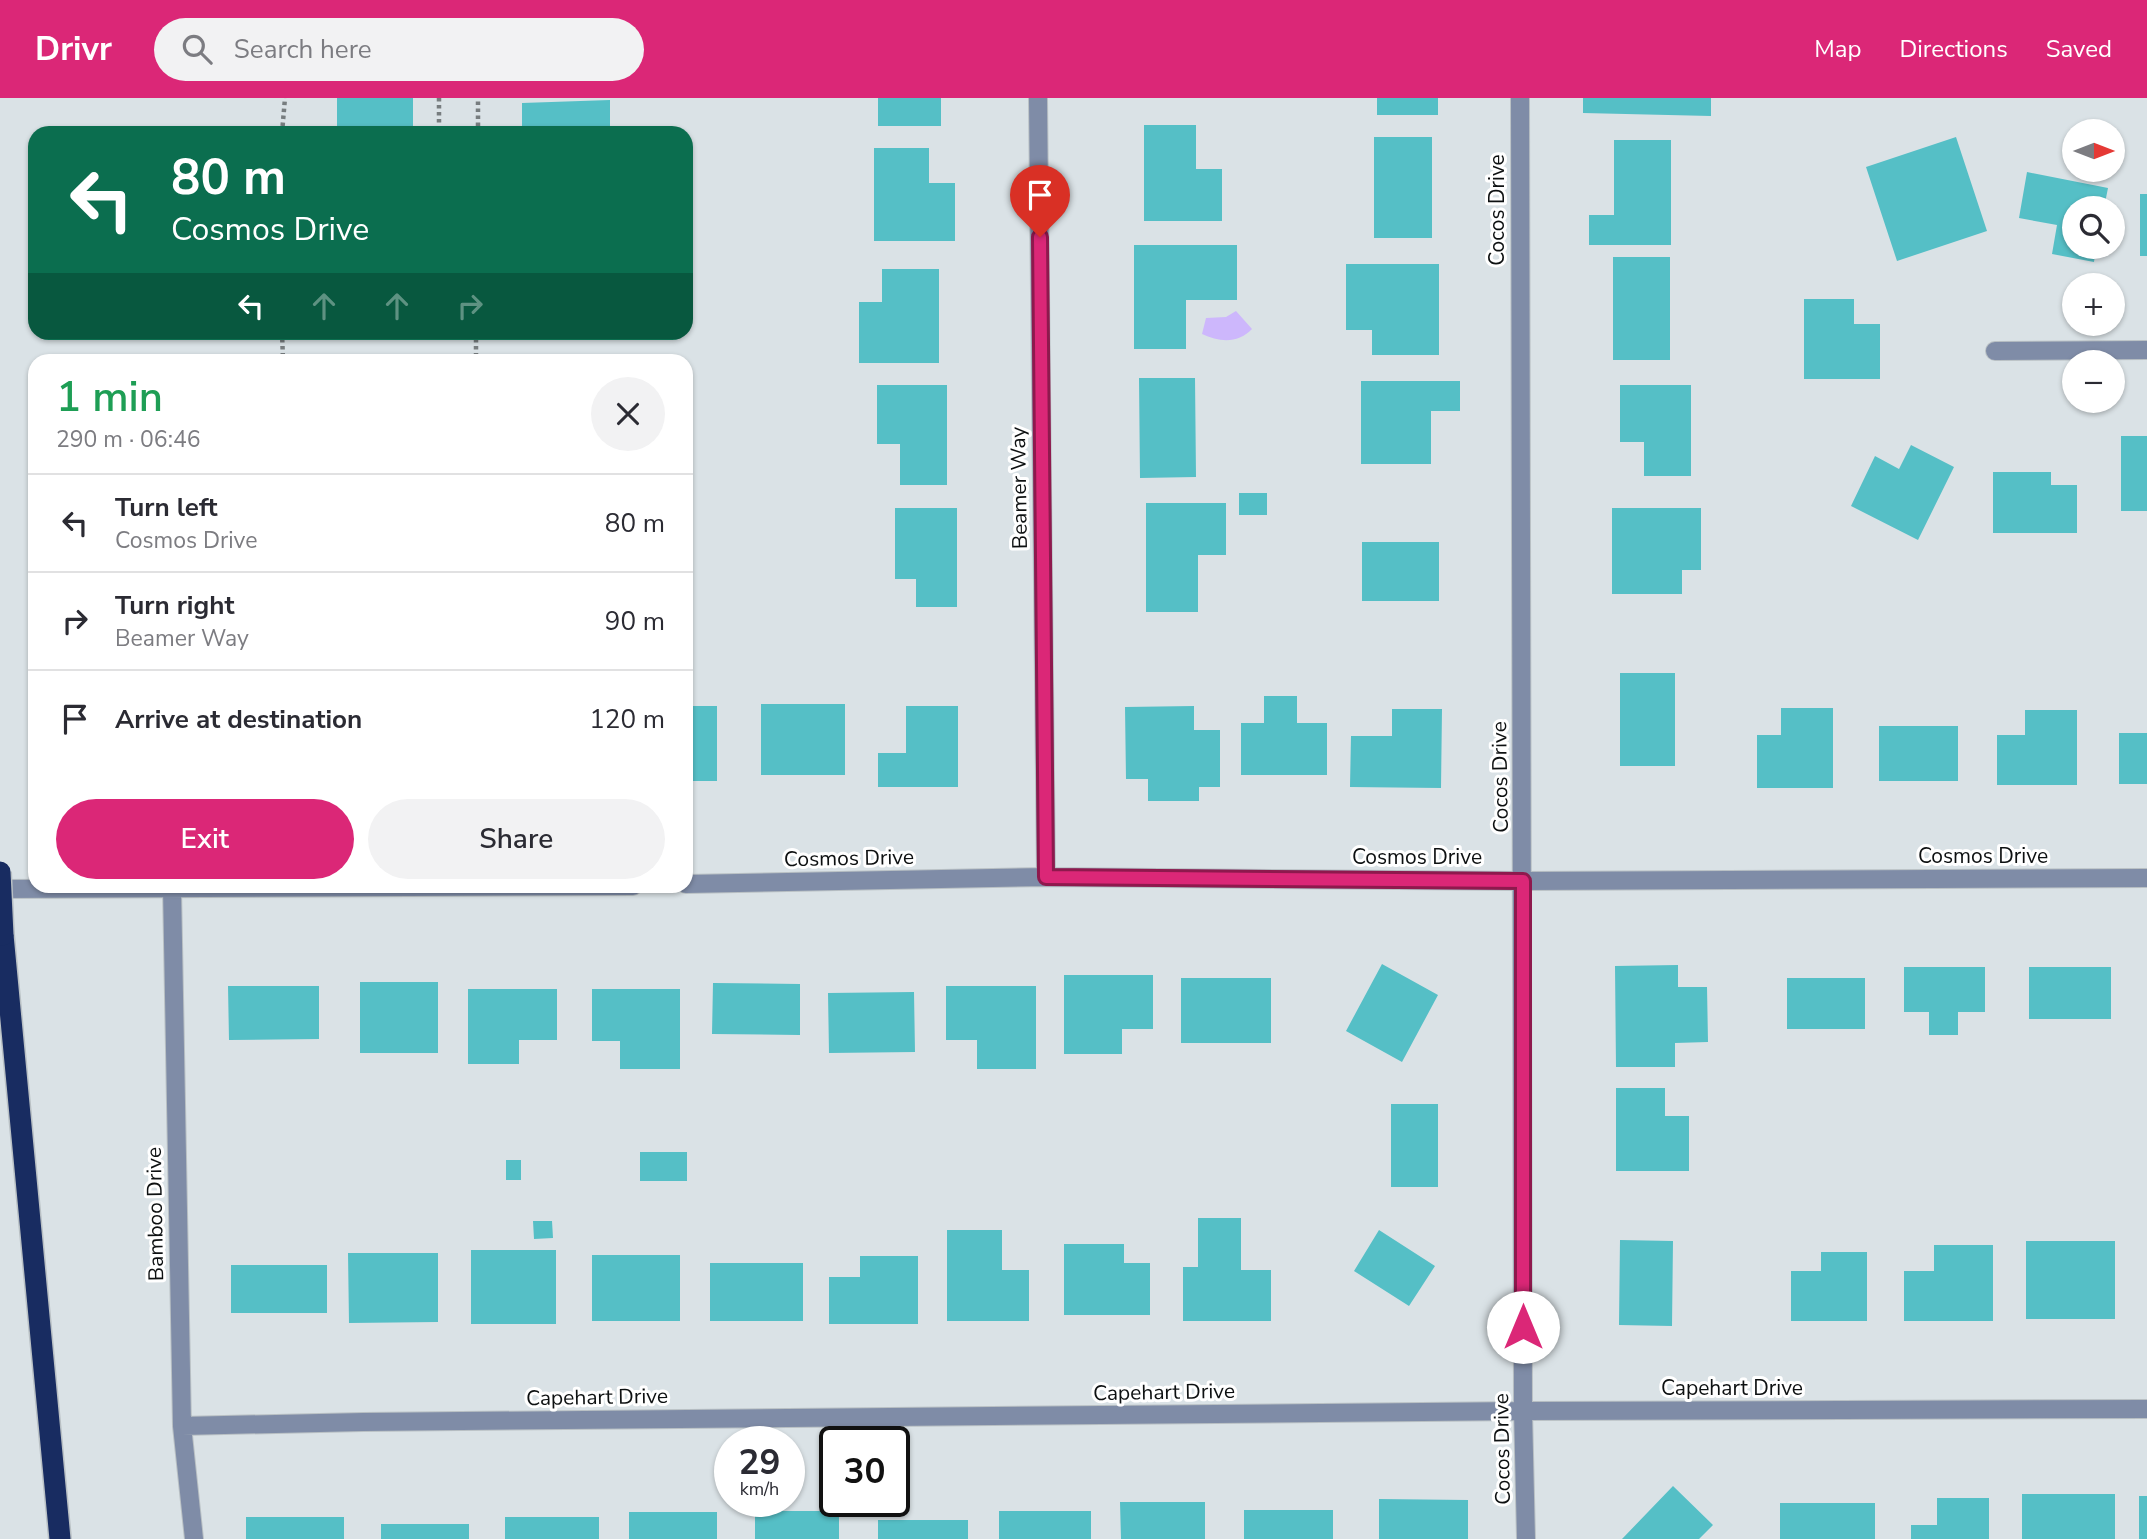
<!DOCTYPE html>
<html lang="en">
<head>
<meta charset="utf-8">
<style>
  body { margin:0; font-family:"Nunito Sans",sans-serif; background:#f2f2f3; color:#2b2b33; height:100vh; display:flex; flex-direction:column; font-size:26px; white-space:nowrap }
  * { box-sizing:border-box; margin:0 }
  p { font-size:23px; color:#7c7c81 }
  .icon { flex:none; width:38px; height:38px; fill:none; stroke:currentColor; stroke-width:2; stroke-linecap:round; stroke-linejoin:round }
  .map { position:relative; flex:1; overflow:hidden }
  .side { position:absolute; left:28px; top:256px; width:665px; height:539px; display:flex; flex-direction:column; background:#fff; border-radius:21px; box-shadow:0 2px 5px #0004 }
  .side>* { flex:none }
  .banner { position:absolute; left:28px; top:28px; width:665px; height:214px; border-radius:21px; box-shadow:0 2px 5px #0004; background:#0b6e4f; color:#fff; overflow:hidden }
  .needle { width:46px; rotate:90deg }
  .fabs { position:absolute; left:2062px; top:21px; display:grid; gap:14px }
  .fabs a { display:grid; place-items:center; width:63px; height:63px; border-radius:50%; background:#fff; box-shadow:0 2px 5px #0004; font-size:35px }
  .speed { position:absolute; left:714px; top:1328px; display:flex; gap:14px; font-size:35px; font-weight:700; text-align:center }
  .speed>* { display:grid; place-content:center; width:91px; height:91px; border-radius:50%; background:#fff; box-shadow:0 2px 5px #0004; line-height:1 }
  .speed small { font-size:18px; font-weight:400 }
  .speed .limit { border:4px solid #111; border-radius:10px; background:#fff; color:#111 }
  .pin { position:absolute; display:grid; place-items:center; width:60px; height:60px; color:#fff; margin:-72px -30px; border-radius:50% 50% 50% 0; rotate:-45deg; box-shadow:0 0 7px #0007 }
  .pin .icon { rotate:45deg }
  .me { position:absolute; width:77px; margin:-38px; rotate:0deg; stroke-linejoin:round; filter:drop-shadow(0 0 5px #0008) }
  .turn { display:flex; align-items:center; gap:24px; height:147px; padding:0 28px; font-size:32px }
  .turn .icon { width:91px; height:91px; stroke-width:2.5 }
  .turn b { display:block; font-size:49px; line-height:60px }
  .lanes { display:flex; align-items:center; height:66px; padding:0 28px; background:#0003; justify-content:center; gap:35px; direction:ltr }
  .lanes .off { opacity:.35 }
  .round { display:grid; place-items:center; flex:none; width:74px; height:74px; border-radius:37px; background:#f2f2f3 }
  .head { display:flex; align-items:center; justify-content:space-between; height:119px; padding:0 28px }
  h1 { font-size:42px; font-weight:600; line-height:52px; color:#1e9e55 }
  .cta { display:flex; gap:14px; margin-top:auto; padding:14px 28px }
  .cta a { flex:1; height:80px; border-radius:42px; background:#db2777; color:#fff; font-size:28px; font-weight:600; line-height:80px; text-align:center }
  .cta a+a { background:#f2f2f3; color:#2b2b33 }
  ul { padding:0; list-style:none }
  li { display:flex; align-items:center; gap:21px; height:98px; padding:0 28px; border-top:2px solid #e1e1e2 }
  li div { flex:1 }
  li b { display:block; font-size:26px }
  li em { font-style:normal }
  header { display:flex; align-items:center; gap:42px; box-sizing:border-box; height:98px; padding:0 35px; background:#db2777; color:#fff }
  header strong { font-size:33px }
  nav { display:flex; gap:38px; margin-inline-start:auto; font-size:24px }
  .search { width:490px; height:63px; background:#f2f2f3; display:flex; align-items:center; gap:18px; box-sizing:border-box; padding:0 24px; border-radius:38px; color:#7c7c81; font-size:26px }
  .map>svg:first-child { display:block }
  .water { fill:#cdb7fc }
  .building { fill:#55bfc6 }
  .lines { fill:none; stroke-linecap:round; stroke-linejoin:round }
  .street-casing { stroke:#b9c0c4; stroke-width:20 }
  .highway-casing { stroke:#b9c0c4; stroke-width:24 }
  .path { stroke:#777d7f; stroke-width:4.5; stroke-dasharray:3.5 3.5; stroke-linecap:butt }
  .street { stroke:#7f8ca7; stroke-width:18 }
  .highway { stroke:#182c61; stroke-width:21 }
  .highway-bridge-casing { stroke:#b9c0c4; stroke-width:24; stroke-linecap:butt }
  .highway-bridge { stroke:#182c61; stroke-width:21 }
  .route-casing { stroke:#8e194d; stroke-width:18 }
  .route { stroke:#db2777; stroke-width:12 }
  .labels { text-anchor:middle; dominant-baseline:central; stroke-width:6; stroke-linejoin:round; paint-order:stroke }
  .street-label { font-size:21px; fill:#0d1011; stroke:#fff }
</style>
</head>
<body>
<header>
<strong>Drivr</strong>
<div class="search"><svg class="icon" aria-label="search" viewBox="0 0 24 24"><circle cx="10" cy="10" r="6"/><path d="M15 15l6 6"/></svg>Search here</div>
<nav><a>Map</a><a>Directions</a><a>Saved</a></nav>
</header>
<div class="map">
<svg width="2147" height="1441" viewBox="0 0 2147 1441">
  <rect width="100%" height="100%" fill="#dae2e6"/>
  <path class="water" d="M 1236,213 L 1252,231 C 1238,246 1219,244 1202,236 L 1206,220 L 1226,219 Z"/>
  <path class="building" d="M 337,0 L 413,0 L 413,35 L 337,35 Z
    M 878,0 L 941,0 L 941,28 L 878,28 Z
    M 1377,0 L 1438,0 L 1438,17 L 1377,17 Z
    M 1583,0 L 1711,0 L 1711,18 L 1583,15 Z
    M 610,2 L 610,35 L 522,35 L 522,5 Z
    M 1144,27 L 1196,27 L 1196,71 L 1222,71 L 1222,123 L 1144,123 Z
    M 1374,39 L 1432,39 L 1432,140 L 1374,140 Z
    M 1956,39 L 1987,133 L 1897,163 L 1866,69 Z
    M 1614,42 L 1671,42 L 1671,147 L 1589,147 L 1589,117 L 1614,117 Z
    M 874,50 L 929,50 L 929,85 L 955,85 L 955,143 L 874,143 Z
    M 2027,74 L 2108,90 L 2104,110 L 2074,110 L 2074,149 L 2096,149 L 2094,164 L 2052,156 L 2057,127 L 2019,120 Z
    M 2140,96 L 2147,96 L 2147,158 L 2140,158 Z
    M 1134,147 L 1237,147 L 1237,202 L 1186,202 L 1186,251 L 1134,251 Z
    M 1613,159 L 1670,159 L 1670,262 L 1613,262 Z
    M 1346,166 L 1439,166 L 1439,257 L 1372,257 L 1372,232 L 1346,232 Z
    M 882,171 L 939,171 L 939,265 L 859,265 L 859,204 L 882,204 Z
    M 1804,201 L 1854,201 L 1854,226 L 1880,226 L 1880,281 L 1804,281 Z
    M 1139,280 L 1195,280 L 1196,379 L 1140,380 Z
    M 1361,283 L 1460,283 L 1460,313 L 1431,313 L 1431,366 L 1361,366 Z
    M 877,287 L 947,287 L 947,387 L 900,387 L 900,346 L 877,346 Z
    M 1620,287 L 1691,287 L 1691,378 L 1644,378 L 1644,344 L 1620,344 Z
    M 2121,338 L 2147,338 L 2147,413 L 2121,413 Z
    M 1911,347 L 1954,369 L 1918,442 L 1851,408 L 1875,358 L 1899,371 Z
    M 1993,374 L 2051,374 L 2051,387 L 2077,387 L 2077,435 L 1993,435 Z
    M 1239,395 L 1267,395 L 1267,417 L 1239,417 Z
    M 1146,405 L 1226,405 L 1226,457 L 1198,457 L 1198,514 L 1146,514 Z
    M 895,410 L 957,410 L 957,509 L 916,509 L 916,481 L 895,481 Z
    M 1612,410 L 1701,410 L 1701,472 L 1682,472 L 1682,496 L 1612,496 Z
    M 1362,444 L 1439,444 L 1439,503 L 1362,503 Z
    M 1620,575 L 1675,575 L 1675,668 L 1620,668 Z
    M 1264,598 L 1297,598 L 1297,625 L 1327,625 L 1327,677 L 1241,677 L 1241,625 L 1264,625 Z
    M 761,606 L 845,606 L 845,677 L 761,677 Z
    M 686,608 L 717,608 L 717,683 L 686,683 Z
    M 906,608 L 958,608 L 958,689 L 878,689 L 878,655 L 906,655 Z
    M 1194,608 L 1194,632 L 1220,632 L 1220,689 L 1199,689 L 1199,703 L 1148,703 L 1148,681 L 1126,681 L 1125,609 Z
    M 1781,610 L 1833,610 L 1833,690 L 1757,690 L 1757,637 L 1781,637 Z
    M 1392,611 L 1442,611 L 1441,690 L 1350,689 L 1351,638 L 1392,638 Z
    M 2025,612 L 2077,612 L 2077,687 L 1997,687 L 1997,637 L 2025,637 Z
    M 1879,628 L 1958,628 L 1958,683 L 1879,683 Z
    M 2119,635 L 2147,635 L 2147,686 L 2119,686 Z
    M 1382,866 L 1438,897 L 1402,964 L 1346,933 Z
    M 1678,867 L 1678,889 L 1707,889 L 1708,944 L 1675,945 L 1675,969 L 1616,969 L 1615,868 Z
    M 1904,869 L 1985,869 L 1985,914 L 1958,914 L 1958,937 L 1929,937 L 1929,914 L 1904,914 Z
    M 2029,869 L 2111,869 L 2111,921 L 2029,921 Z
    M 1064,877 L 1153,877 L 1153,931 L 1122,931 L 1122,956 L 1064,956 Z
    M 1181,880 L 1271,880 L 1271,945 L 1181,945 Z
    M 1787,880 L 1865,880 L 1865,931 L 1787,931 Z
    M 360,884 L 438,884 L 438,955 L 360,955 Z
    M 713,885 L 800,886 L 800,937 L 712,936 Z
    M 228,888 L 319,888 L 319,941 L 229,942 Z
    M 946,888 L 1036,888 L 1036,971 L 977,971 L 977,942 L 946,942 Z
    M 468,891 L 557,891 L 557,942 L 519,942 L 519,966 L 468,966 Z
    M 592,891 L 680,891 L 680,971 L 620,971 L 620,943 L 592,943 Z
    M 914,894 L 915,954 L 829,955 L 828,895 Z
    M 1616,990 L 1665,990 L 1665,1018 L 1689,1018 L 1689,1073 L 1616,1073 Z
    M 1391,1006 L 1438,1006 L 1438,1089 L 1391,1089 Z
    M 640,1054 L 687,1054 L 687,1083 L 640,1083 Z
    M 506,1062 L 521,1062 L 521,1082 L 506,1082 Z
    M 1198,1120 L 1241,1120 L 1241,1172 L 1271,1172 L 1271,1223 L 1183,1223 L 1183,1169 L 1198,1169 Z
    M 533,1123 L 552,1123 L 553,1140 L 534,1141 Z
    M 947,1132 L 1002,1132 L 1002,1172 L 1029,1172 L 1029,1223 L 947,1223 Z
    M 1379,1132 L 1435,1168 L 1409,1208 L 1354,1173 Z
    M 1620,1142 L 1673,1143 L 1672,1228 L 1619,1227 Z
    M 2026,1143 L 2115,1143 L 2115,1221 L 2026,1221 Z
    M 1064,1146 L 1124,1146 L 1124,1165 L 1150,1165 L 1150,1217 L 1064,1217 Z
    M 1934,1147 L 1993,1147 L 1993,1223 L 1904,1223 L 1904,1173 L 1934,1173 Z
    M 471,1152 L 556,1152 L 556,1226 L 471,1226 Z
    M 1821,1154 L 1867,1154 L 1867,1223 L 1791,1223 L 1791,1173 L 1821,1173 Z
    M 348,1155 L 438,1155 L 438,1224 L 349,1225 Z
    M 592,1157 L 680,1157 L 680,1223 L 592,1223 Z
    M 860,1158 L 918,1158 L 918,1226 L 829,1226 L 829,1179 L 860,1179 Z
    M 710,1165 L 803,1165 L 803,1223 L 710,1223 Z
    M 231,1167 L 327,1167 L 327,1215 L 231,1215 Z
    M 1673,1388 L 1713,1427 L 1699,1441 L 1622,1441 Z
    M 2022,1396 L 2115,1396 L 2115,1441 L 2022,1441 Z
    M 2139,1398 L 2147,1398 L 2147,1441 L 2139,1441 Z
    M 1937,1400 L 1989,1400 L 1989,1441 L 1911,1441 L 1911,1427 L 1937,1427 Z
    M 1379,1401 L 1468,1402 L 1468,1441 L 1379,1441 Z
    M 1120,1404 L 1205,1404 L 1205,1441 L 1121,1441 Z
    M 1780,1405 L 1875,1405 L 1875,1441 L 1780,1441 Z
    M 1244,1412 L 1333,1412 L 1333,1441 L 1244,1441 Z
    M 755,1413 L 839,1413 L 839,1441 L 755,1441 Z
    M 999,1413 L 1091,1413 L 1091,1441 L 999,1441 Z
    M 629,1414 L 717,1414 L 717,1441 L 629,1441 Z
    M 246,1419 L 344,1419 L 344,1441 L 246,1441 Z
    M 505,1419 L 599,1419 L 599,1441 L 505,1441 Z
    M 878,1422 L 968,1422 L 968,1441 L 878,1441 Z
    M 381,1426 L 469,1426 L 469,1441 L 381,1441 Z"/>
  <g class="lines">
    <defs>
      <path id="street" d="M 1038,0 L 1046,779
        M 1520,0 L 1523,1313 L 1526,1441
        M 1995,253 L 2147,252
        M 686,786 L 1046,779 L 1523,783 L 2147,780
        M 172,790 L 182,1328 L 194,1441
        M 0,791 L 633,788
        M 182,1328 L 363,1324 L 1523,1313 L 2147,1311"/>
      <path id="highway" d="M 3,837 L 60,1441"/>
    </defs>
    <use href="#street" class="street-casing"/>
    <use href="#highway" class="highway-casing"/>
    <path class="path" d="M 439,0 L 439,35
      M 282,35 L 285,0
      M 478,35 L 478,0
      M 282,234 L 283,262
      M 476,234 L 476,262"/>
    <use href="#street" class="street"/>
    <use href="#highway" class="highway"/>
    <defs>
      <path id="highway-bridge" d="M 0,774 L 3,837"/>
    </defs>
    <use href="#highway-bridge" class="highway-bridge-casing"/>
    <use href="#highway-bridge" class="highway-bridge"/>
  </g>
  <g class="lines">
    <defs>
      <path id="route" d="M 1040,139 L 1046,779 L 1523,783 L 1523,1229"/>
    </defs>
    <use href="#route" class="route-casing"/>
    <use href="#route" class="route"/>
  </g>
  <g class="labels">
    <g class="street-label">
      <text transform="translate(1497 112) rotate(-90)">Cocos Drive</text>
      <text transform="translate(1019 390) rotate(-91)">Beamer Way</text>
      <text transform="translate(1500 679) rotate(-91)">Cocos Drive</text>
      <text x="1983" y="758">Cosmos Drive</text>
      <text x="1417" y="759">Cosmos Drive</text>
      <text transform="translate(849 760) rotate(-1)">Cosmos Drive</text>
      <text transform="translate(155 1116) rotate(-91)">Bamboo Drive</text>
      <text x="1732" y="1290">Capehart Drive</text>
      <text transform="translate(1164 1294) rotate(-1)">Capehart Drive</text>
      <text transform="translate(597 1299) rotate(-1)">Capehart Drive</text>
      <text transform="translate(1502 1351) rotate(-91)">Cocos Drive</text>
    </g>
  </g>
</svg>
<div class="fabs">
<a><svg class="needle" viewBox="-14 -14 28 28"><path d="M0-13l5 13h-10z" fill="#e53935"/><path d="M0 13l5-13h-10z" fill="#7c7c81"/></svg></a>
<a><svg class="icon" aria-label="search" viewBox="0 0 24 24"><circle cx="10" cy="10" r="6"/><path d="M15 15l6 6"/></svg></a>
<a>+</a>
<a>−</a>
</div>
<div class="speed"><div>29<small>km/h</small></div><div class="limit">30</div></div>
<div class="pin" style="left:1040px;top:139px;background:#d93025"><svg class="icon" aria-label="arrive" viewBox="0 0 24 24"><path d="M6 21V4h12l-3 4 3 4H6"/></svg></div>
<svg class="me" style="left:1523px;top:1229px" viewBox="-20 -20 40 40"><circle r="19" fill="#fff"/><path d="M0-13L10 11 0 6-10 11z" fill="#db2777"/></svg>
<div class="banner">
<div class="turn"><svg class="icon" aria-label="left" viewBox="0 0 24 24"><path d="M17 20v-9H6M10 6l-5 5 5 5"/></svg><div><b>80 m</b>Cosmos Drive</div></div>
<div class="lanes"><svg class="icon" aria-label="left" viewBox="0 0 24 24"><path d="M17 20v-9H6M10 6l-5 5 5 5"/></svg><svg class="icon off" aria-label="ahead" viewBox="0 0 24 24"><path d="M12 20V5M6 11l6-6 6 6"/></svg><svg class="icon off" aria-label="ahead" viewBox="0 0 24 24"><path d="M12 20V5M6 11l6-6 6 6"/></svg><svg class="icon off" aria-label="right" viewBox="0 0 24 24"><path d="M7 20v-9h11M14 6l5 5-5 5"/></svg></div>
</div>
<section class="side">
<div class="head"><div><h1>1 min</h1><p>290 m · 06:46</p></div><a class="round"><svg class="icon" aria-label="close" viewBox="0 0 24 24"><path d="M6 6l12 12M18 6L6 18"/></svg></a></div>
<ul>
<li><svg class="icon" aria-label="left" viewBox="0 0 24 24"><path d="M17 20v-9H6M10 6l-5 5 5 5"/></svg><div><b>Turn left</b><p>Cosmos Drive</p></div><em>80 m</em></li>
<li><svg class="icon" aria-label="right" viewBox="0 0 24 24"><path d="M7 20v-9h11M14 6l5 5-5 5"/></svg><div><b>Turn right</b><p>Beamer Way</p></div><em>90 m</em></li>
<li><svg class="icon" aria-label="arrive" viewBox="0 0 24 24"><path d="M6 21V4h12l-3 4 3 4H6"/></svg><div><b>Arrive at destination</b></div><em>120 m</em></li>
</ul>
<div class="cta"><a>Exit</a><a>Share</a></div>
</section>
</div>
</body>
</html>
